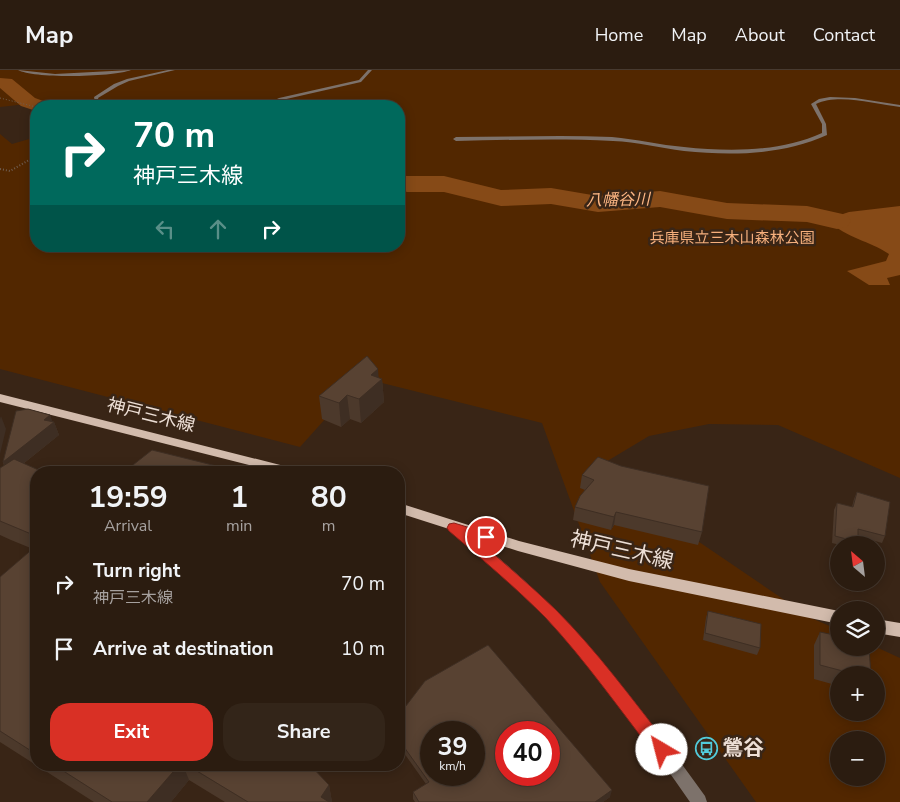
<!DOCTYPE html>
<html lang="en">
<head>
<meta charset="utf-8">
<style>
  body { margin:0; font-family:"Nunito Sans","Noto Sans JP",sans-serif; background:#332519; color:#f1f3f6; height:100vh; display:flex; flex-direction:column; font-size:19px; white-space:nowrap }
  * { box-sizing:border-box; margin:0 }
  p { font-size:16px; color:#a6a19f }
  .icon { flex:none; width:28px; height:28px; fill:none; stroke:currentColor; stroke-width:2; stroke-linecap:round; stroke-linejoin:round }
  .map { position:relative; flex:1; overflow:hidden }
  .drawer { position:absolute; left:30px; top:396px; width:375px; height:305px; display:flex; flex-direction:column; background:#2b1c10; border-radius:20px; box-shadow:0 2px 12px #0003,0 0 0 1px #473a30 }
  .drawer>* { flex:none }
  .banner { position:absolute; left:30px; top:30px; width:375px; height:152px; border-radius:20px; box-shadow:0 2px 12px #0003,0 0 0 1px #473a30; background:#00695c; color:#fff; overflow:hidden }
  .needle { width:32px; rotate:332deg }
  .tools { position:absolute; left:830px; top:466px; display:grid; gap:10px }
  .tools a { display:grid; place-items:center; width:55px; height:55px; border-radius:50%; background:#2b1c10; box-shadow:0 2px 12px #0003,0 0 0 1px #473a30; font-size:25px }
  .speed { position:absolute; left:420px; top:651px; display:flex; gap:10px; font-size:25px; font-weight:700; text-align:center }
  .speed>* { display:grid; place-content:center; width:65px; height:65px; border-radius:50%; background:#2b1c10; box-shadow:0 2px 12px #0003,0 0 0 1px #473a30; line-height:1 }
  .speed small { font-size:12px; font-weight:400 }
  .speed .limit { border:8px solid #d22; background:#fff; color:#111 }
  .pin { position:absolute; display:grid; place-items:center; width:42px; height:42px; color:#fff; margin:-21px; border:2px solid #fff; border-radius:50%; box-shadow:0 1px 5px #0007 }
  .me { position:absolute; width:55px; margin:-28px; rotate:323deg; stroke-linejoin:round; filter:drop-shadow(0 0 4px #0008) }
  .turn { display:flex; align-items:center; gap:18px; height:105px; padding:0 20px; font-size:22px }
  .turn .icon { width:65px; height:65px; stroke-width:2.5 }
  .turn b { display:block; font-size:35px; line-height:42px }
  .lanes { display:flex; align-items:center; height:48px; padding:0 20px; background:#0003; justify-content:center; gap:25px; direction:ltr }
  .lanes .off { opacity:.35 }
  .eta { display:flex; justify-content:space-evenly; align-items:center; height:85px; text-align:center }
  .eta b { font-size:30px; font-weight:700; line-height:35px }
  .primary-button { display:flex; gap:10px; margin-top:auto; padding:10px 20px }
  .primary-button a { flex:1; height:58px; border-radius:20px; background:#d93025; color:#fff; font-size:20px; font-weight:700; line-height:58px; text-align:center }
  .primary-button a+a { background:#332519; color:#f1f3f6 }
  ul { padding:0; list-style:none }
  li { display:flex; align-items:center; gap:15px; height:65px; padding:0 20px }
  li div { flex:1 }
  li b { display:block; font-size:19px }
  li em { font-style:normal }
  header { display:flex; align-items:center; gap:30px; box-sizing:border-box; height:70px; padding:0 25px; background:#2b1c10; border-bottom:1px solid #473a30 }
  header strong { font-size:24px }
  nav { display:flex; gap:28px; margin-inline-start:auto; font-size:18px }
  .map>svg:first-child { display:block }
  .green { fill:#522700; fill-rule:evenodd }
  .water { fill:#864a17 }
  .lines { fill:none; stroke-linecap:round; stroke-linejoin:round }
  .river { fill:#864a17; fill-rule:evenodd }
  .path-far1 { stroke:#705e51; stroke-width:1; stroke-dasharray:1 2; stroke-linecap:butt }
  .path { stroke:#705e51; stroke-width:2; stroke-dasharray:1 2; stroke-linecap:butt }
  .service { fill:#7d726b; fill-rule:evenodd }
  .tertiary { fill:#7d726b; fill-rule:evenodd }
  .primary { fill:#d2bbac; fill-rule:evenodd }
  .wall { fill:#4c392b }
  .shaded-wall { fill:#3e2e23 }
  .building { fill:#584232; stroke:#3e2e23; fill-rule:evenodd }
  .route { fill:#d93025; stroke:#8d1f18 }
  .labels { text-anchor:middle; dominant-baseline:central; stroke-width:5; stroke-linejoin:round; paint-order:stroke }
  .far-park-label { font-size:15px; fill:#f6af7c; stroke:#392516 }
  .far-water-label { font-size:16px; font-style:italic; fill:#feb784; stroke:#392516 }
  .street-label { font-size:18px; fill:#eddfd6; stroke:#392516 }
  .near-street-label { font-size:21px; fill:#eddfd6; stroke:#392516 }
  .near-poi-label { font-size:21px; font-weight:bold; fill:#eddfd6; stroke:#392516; text-anchor:start }
</style>
</head>
<body>
<header>
<strong>Map</strong>
<nav><a>Home</a><a>Map</a><a>About</a><a>Contact</a></nav>
</header>
<div class="map">
<svg width="900" height="732" viewBox="0 0 900 732">
  <rect width="100%" height="100%" fill="#392516"/>
  <path class="green" d="M 0,0 L 900,0 L 900,408 L 778,355 L 709,354 L 649,366 L 589,402 L 627,423 L 811,548 L 839,560 L 839,578 L 876,577 L 900,588 L 900,732 L 756,732 L 600,512 L 542,353 L 362,308 L 300,377 L 0,299 L 0,64 L 12,74 L 36,67 L 36,176 L 399,176 L 399,36 L 36,37 L 18,35 L 0,37 ZM 839,605 L 876,605 L 876,642 L 839,642 ZM 839,670 L 876,670 L 876,708 L 839,708 Z"/>
  <path class="water" d="M 900,136 L 900,205 L 887,208 L 890,215 L 869,215 L 847,201 L 886,191 L 889,184 C 870,171 846,168 829,151 L 831,148 L 849,142 Z"/>
  <g class="lines">
    <path class="river" d="M 0,8 L 12,9 L 35,28 L 46,32 L 49,36 L 36,36 L 36,41 L 21,36 L 0,18 Z
      M 399,105 L 407,106 L 444,106 L 501,120 L 551,118 L 598,126 L 660,121 L 727,133 L 807,136 L 847,145 L 851,151 L 847,157 L 837,159 L 807,152 L 727,149 L 660,137 L 598,142 L 551,134 L 501,136 L 444,122 L 407,122 L 399,119 Z"/>
    <path class="path-far1" d="M 0,28 L 36,37"/>
    <path class="path" d="M 0,99 L 10,101 L 36,86"/>
    <path class="service" d="M 18,0 L 55,4 L 131,0 C 114,7 34,9 18,0 Z
      M 168,0 L 175,0 L 129,11 L 118,16 L 98,28 L 99,31 L 105,36 L 100,36 L 95,32 L 94,27 L 114,14 L 127,9 Z
      M 368,0 L 372,0 L 361,12 L 282,30 L 268,36 L 263,36 L 279,28 L 359,10 Z
      M 830,27 L 855,28 L 900,35 L 900,37 C 876,34 838,23 816,34 L 826,54 L 827,65 C 783,85 732,86 684,81 C 660,78 637,72 613,71 C 560,68 508,70 456,71 L 453,69 L 456,67 C 508,67 560,65 612,67 C 636,69 660,75 684,77 C 730,82 780,82 822,63 L 822,54 L 811,34 L 819,29 Z"/>
    <path class="tertiary" d="M 454,453 L 458,454 C 482,473 505,493 527,513 C 595,577 651,651 705,726 L 707,732 L 690,732 C 638,657 584,583 518,520 C 496,499 473,479 450,460 L 448,457 L 450,454 Z"/>
    <path class="primary" d="M 0,324 L 292,398 L 299,402 L 277,402 L 0,332 Z
      M 399,433 L 519,471 L 629,499 L 839,541 L 839,554 L 629,511 L 518,481 L 399,443 Z
      M 876,549 L 900,553 L 900,567 L 876,563 Z"/>
  </g>
  <path class="wall" d="M 379,308 L 382,309 L 384,332 L 361,353 L 350,349 L 341,357 L 322,349 L 319,326 Z
    M 50,345 L 52,352 L 54,352 L 59,365 L 23,394 L 36,402 L 36,695 L 310,695 L 329,715 L 332,732 L 225,732 L 189,710 L 171,732 L 94,732 L 0,672 L 0,507 L 33,479 L 11,470 L 0,465 L 0,398 L 4,396 L 3,392 Z
    M 598,387 L 702,462 L 698,475 L 614,455 L 611,460 L 573,450 L 575,437 L 585,420 L 580,418 L 582,405 Z
    M 857,422 L 885,466 L 882,473 L 858,466 L 858,472 L 856,475 L 840,475 L 832,473 L 834,440 L 837,433 L 852,437 L 854,429 Z
    M 708,541 L 760,578 L 757,585 L 703,570 L 706,548 Z
    M 820,562 L 871,605 L 839,605 L 839,616 L 814,609 L 814,575 Z
    M 399,645 L 610,727 L 603,732 L 415,732 L 413,729 L 413,722 L 426,714 L 399,676 Z"/>
  <path class="shaded-wall" d="M 378,299 L 379,312 L 382,309 L 384,332 L 361,353 L 359,329 L 371,305 Z
    M 347,325 L 350,349 L 341,357 L 339,333 Z
    M 50,345 L 53,353 L 54,352 L 59,365 L 9,405 L 3,392 L 44,350 Z
    M 1,346 L 6,359 L 0,384 L 0,349 Z
    M 616,442 L 614,455 L 611,460 L 614,447 Z
    M 179,695 L 183,695 L 189,710 L 171,732 L 147,732 Z
    M 329,715 L 332,732 L 322,732 L 321,727 Z
    M 612,720 L 610,727 L 603,732 L 595,732 Z"/>
  <path class="building" d="M 367,286 L 378,299 L 371,305 L 382,309 L 359,329 L 347,325 L 339,333 L 319,326 Z
    M 28,339 L 50,345 L 44,350 L 54,352 L 3,392 L 16,341 Z
    M 152,380 L 241,402 L 124,402 Z
    M 598,387 L 621,396 L 709,416 L 702,462 L 616,442 L 614,447 L 575,437 L 580,426 L 594,410 L 582,405 Z
    M 14,389 L 43,402 L 36,402 L 36,466 L 0,451 L 0,398 Z
    M 857,422 L 890,432 L 885,466 L 858,459 L 858,472 L 835,466 L 837,433 L 853,437 Z
    M 36,476 L 36,684 L 0,661 L 0,507 Z
    M 708,541 L 761,554 L 760,578 L 705,563 Z
    M 820,562 L 839,566 L 839,578 L 869,578 L 871,605 L 858,605 L 820,595 Z
    M 488,575 L 612,720 L 595,732 L 419,732 L 413,722 L 429,712 L 399,670 L 399,645 L 425,611 ZM 431,662 L 474,662 L 474,705 L 431,705 ZM 506,662 L 549,662 L 549,705 L 506,705 Z
    M 54,695 L 179,695 L 147,732 L 112,732 Z
    M 187,695 L 310,695 L 329,715 L 321,727 L 329,732 L 248,732 Z"/>
  <path class="route" d="M 454,453 L 490,464 L 492,467 L 490,470 L 486,472 L 476,469 C 503,492 530,515 556,540 C 597,581 632,629 668,675 L 671,680 L 668,686 L 662,688 L 656,686 C 620,640 586,591 546,548 C 515,517 482,489 449,461 L 447,458 L 449,454 Z"/>
  <defs>
    <symbol id="bus-ring" viewBox="-11 -11 22 22"><circle r="9.5" fill="#392516" stroke="#52cbda" stroke-width="1.5"/><path d="M-5-6H5V4H4V6H2V4H-2V6H-4V4H-5ZM-3.5-4V0h7V-4ZM-3.5 1.2v1.5H-2V1.2ZM2 1.2v1.5H3.5V1.2Z" fill="#52cbda"/></symbol>
  </defs>
  <g fill-rule="evenodd">
    <use href="#bus-ring" x="694" y="666" width="25" height="25"/>
  </g>
  <g class="labels">
    <g class="far-park-label">
      <text x="732" y="168">兵庫県立三木山森林公園</text>
    </g>
    <g class="far-water-label">
      <text transform="translate(618 130) rotate(-1)">八幡谷川</text>
    </g>
    <g class="street-label">
      <text transform="translate(151 345) rotate(14)">神戸三木線</text>
    </g>
    <g class="near-street-label">
      <text transform="translate(622 480) rotate(13)">神戸三木線</text>
    </g>
    <g class="near-poi-label">
      <text x="722" y="678">鶯谷</text>
    </g>
  </g>
</svg>
<div class="tools">
<a><svg class="needle" viewBox="-14 -14 28 28"><path d="M0-13l5 13h-10z" fill="#e53935"/><path d="M0 13l5-13h-10z" fill="#a6a19f"/></svg></a>
<a><svg class="icon" aria-label="layers" viewBox="0 0 24 24"><path d="M12 4l9 5-9 5-9-5zM3 14l9 5 9-5"/></svg></a>
<a>+</a>
<a>−</a>
</div>
<div class="speed"><div>39<small>km/h</small></div><div class="limit">40</div></div>
<div class="pin" style="left:486px;top:467px;background:#d93025"><svg class="icon" aria-label="arrive" viewBox="0 0 24 24"><path d="M6 21V4h12l-3 4 3 4H6"/></svg></div>
<svg class="me" style="left:662px;top:680px" viewBox="-20 -20 40 40"><circle r="19" fill="#fff"/><path d="M0-13L10 11 0 6-10 11z" fill="#d93025"/></svg>
<div class="banner">
<div class="turn"><svg class="icon" aria-label="right" viewBox="0 0 24 24"><path d="M7 20v-9h11M14 6l5 5-5 5"/></svg><div><b>70 m</b>神戸三木線</div></div>
<div class="lanes"><svg class="icon off" aria-label="left" viewBox="0 0 24 24"><path d="M17 20v-9H6M10 6l-5 5 5 5"/></svg><svg class="icon off" aria-label="ahead" viewBox="0 0 24 24"><path d="M12 20V5M6 11l6-6 6 6"/></svg><svg class="icon" aria-label="right" viewBox="0 0 24 24"><path d="M7 20v-9h11M14 6l5 5-5 5"/></svg></div>
</div>
<section class="drawer">
<div class="eta">
<div><b>19:59</b><p>Arrival</p></div>
<div><b>1</b><p>min</p></div>
<div><b>80</b><p>m</p></div>
</div>
<ul>
<li><svg class="icon" aria-label="right" viewBox="0 0 24 24"><path d="M7 20v-9h11M14 6l5 5-5 5"/></svg><div><b>Turn right</b><p>神戸三木線</p></div><em>70 m</em></li>
<li><svg class="icon" aria-label="arrive" viewBox="0 0 24 24"><path d="M6 21V4h12l-3 4 3 4H6"/></svg><div><b>Arrive at destination</b></div><em>10 m</em></li>
</ul>
<div class="primary-button"><a>Exit</a><a>Share</a></div>
</section>
</div>
</body>
</html>
